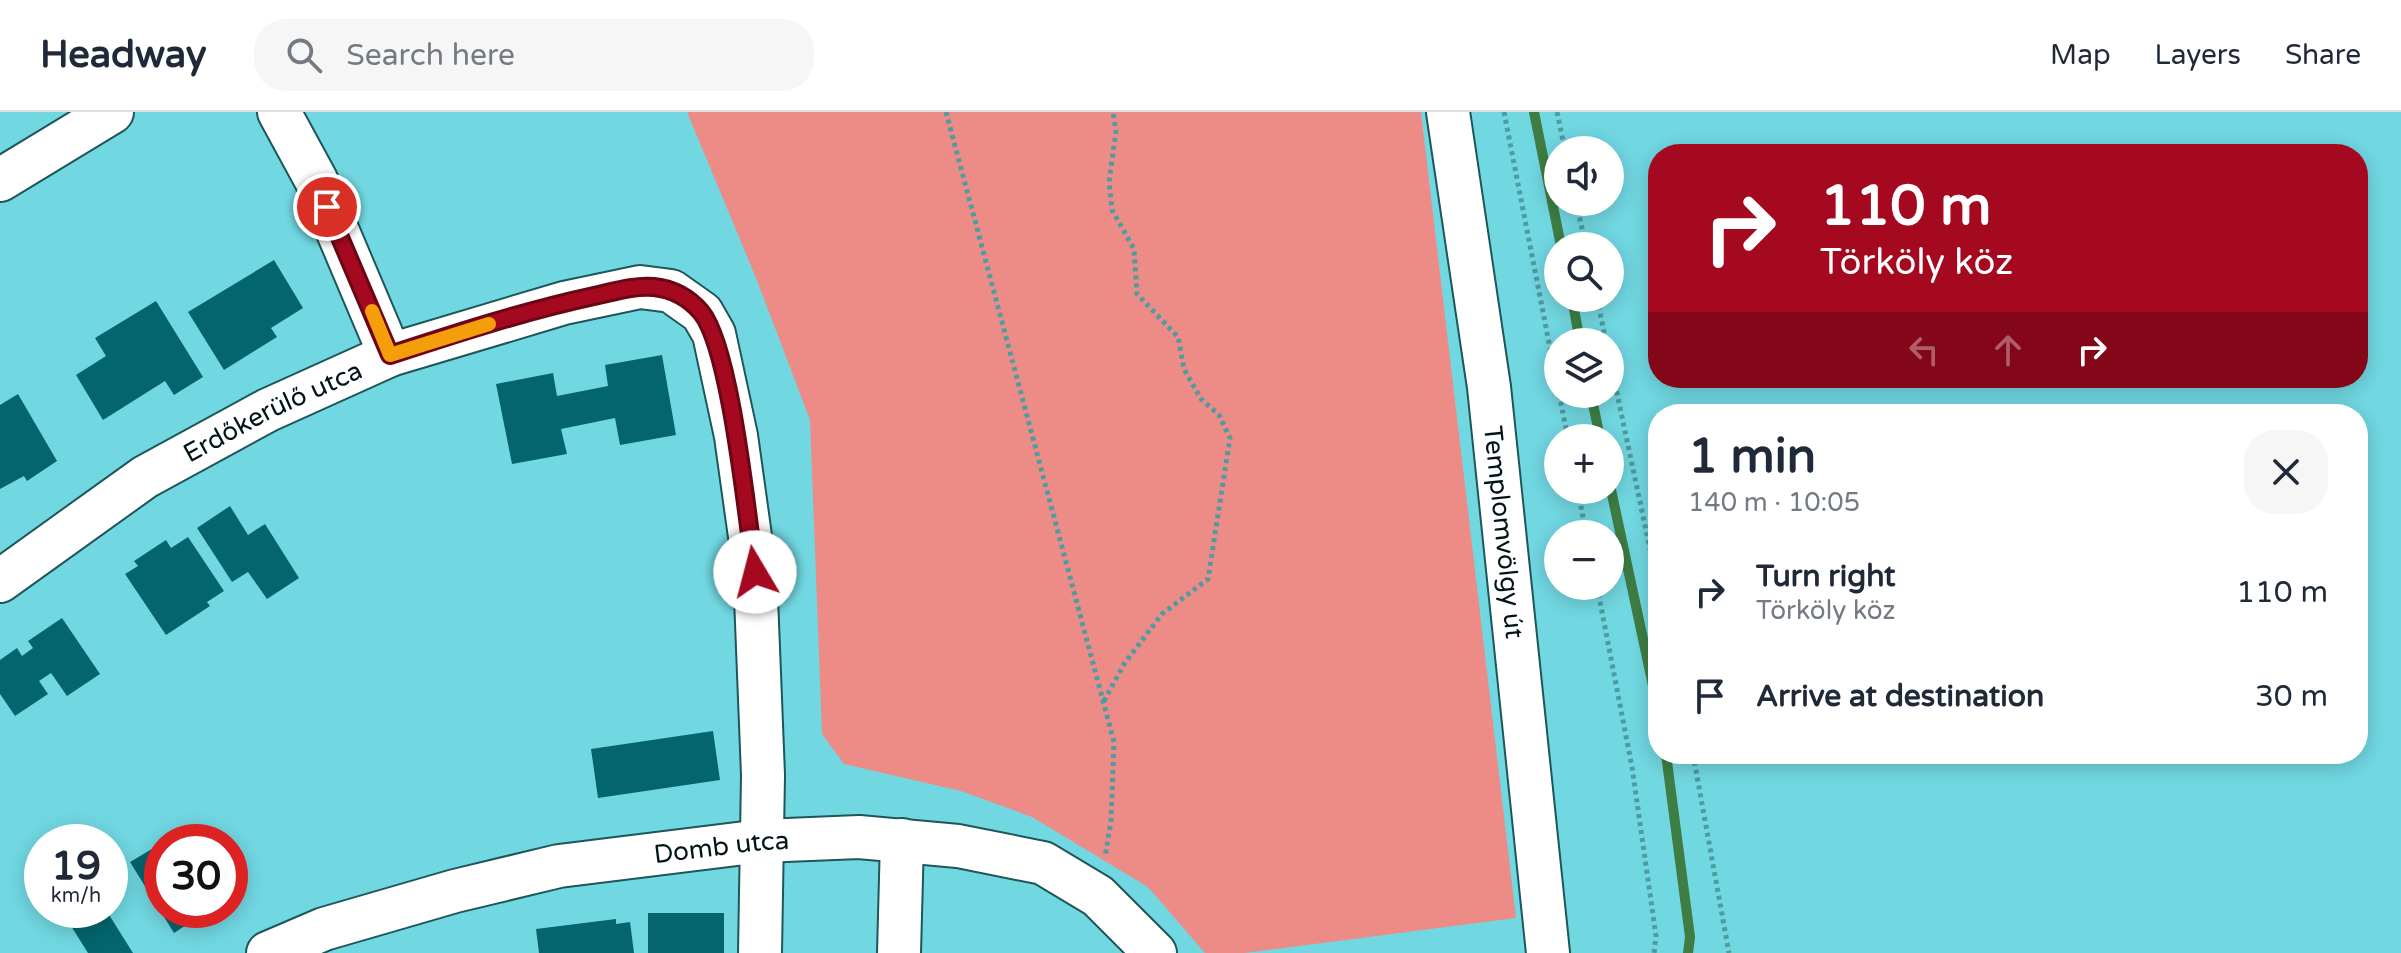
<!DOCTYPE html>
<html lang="en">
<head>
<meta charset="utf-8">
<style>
  body { margin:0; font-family:"Varela Round",sans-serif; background:#f6f6f7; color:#1f2937; height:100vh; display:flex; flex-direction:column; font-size:30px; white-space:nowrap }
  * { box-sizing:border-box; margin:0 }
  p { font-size:26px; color:#747a83 }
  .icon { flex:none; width:44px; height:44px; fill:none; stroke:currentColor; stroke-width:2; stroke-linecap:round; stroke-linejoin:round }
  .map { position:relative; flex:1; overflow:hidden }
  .details { position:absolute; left:1648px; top:292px; width:720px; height:360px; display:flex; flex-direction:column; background:#fff; border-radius:32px; box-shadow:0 4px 20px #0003 }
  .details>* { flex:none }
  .top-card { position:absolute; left:1648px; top:32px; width:720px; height:244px; border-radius:32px; box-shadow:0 4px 20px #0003; background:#a4091f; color:#fff; overflow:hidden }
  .fabs { position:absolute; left:1544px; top:24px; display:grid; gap:16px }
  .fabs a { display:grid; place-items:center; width:80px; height:80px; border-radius:50%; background:#fff; box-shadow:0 4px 20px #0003; font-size:40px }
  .speed { position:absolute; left:24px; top:712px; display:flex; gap:16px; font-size:40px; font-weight:700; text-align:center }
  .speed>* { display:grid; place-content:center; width:104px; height:104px; border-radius:50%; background:#fff; box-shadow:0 4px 20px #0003; line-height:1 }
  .speed small { font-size:20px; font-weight:400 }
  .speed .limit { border:12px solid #d22; background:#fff; color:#111 }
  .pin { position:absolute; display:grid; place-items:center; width:68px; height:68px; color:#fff; margin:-34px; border:4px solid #fff; border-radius:50%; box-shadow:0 2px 8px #0007 }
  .me { position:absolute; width:88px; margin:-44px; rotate:352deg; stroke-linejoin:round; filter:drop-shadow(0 0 6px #0008) }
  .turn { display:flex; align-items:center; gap:28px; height:168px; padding:0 40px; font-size:36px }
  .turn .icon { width:104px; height:104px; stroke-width:2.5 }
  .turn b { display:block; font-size:56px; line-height:68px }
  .lanes { display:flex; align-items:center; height:76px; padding:0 40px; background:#0003; justify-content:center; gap:40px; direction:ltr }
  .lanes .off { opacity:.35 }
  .round { display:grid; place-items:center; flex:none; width:84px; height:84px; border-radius:32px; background:#f6f6f7 }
  .summary { display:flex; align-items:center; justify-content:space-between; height:136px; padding:0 40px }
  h1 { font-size:48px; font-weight:700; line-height:60px }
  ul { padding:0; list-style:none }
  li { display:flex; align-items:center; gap:24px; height:104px; padding:0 40px }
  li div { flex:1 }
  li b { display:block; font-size:30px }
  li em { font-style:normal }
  header { display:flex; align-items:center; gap:48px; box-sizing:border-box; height:112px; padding:0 40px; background:#fff; border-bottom:2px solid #e0e1e3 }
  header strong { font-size:38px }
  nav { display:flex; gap:44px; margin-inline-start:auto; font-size:28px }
  .search { width:560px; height:72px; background:#f6f6f7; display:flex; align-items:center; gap:20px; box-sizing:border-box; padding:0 28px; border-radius:32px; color:#747a83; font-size:30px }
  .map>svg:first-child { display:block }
  .green { fill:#ed8c87 }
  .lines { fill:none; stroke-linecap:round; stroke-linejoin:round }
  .stream { stroke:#3e7e44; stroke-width:10 }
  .building { fill:#04656d }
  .minor-casing { stroke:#1d565b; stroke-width:46 }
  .path { stroke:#4e9ba2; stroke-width:5; stroke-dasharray:4 4; stroke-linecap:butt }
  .minor { stroke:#fff; stroke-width:42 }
  .route-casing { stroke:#6b0614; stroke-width:20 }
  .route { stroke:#a4091f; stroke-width:14 }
  .slow { stroke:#f59e0b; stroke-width:14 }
  .labels { text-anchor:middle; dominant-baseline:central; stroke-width:8; stroke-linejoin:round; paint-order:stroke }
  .street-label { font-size:26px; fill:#011417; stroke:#71d8e2 }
</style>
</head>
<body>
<header>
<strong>Headway</strong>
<div class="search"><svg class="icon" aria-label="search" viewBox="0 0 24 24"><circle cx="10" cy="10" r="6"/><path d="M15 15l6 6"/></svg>Search here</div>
<nav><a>Map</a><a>Layers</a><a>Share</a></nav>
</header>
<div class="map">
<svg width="2401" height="841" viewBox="0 0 2401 841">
  <rect width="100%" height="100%" fill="#71d8e2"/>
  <path class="green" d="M 687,0 L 1421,0 L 1516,806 L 1244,841 L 1205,841 L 1148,775 L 1032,705 L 961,679 L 844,652 L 822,622 L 810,308 L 756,166 Z"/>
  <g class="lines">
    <path class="stream" d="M 1534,0 L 1561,134
      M 1572,186 L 1580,230
      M 1591,282 L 1600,326
      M 1610,373 L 1658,597
      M 1666,642 L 1690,825 L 1688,841"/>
  </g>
  <path class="building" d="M 274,148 L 303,196 L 271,216 L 277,225 L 224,258 L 188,200 Z
    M 156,189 L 203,265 L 174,283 L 165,269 L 103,308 L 76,263 L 106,244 L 95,226 Z
    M 662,243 L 676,323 L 620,333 L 615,306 L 561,317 L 567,342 L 512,352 L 496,272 L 553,261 L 557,284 L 608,274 L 605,253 Z
    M 18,282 L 57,349 L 27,369 L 24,364 L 0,377 L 0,293 Z
    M 230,394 L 248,423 L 265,412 L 299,466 L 267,487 L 248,460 L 232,470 L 197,416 Z
    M 188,425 L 224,479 L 207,490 L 210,494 L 166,523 L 125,462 L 138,454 L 134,449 L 166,428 L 171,436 Z
    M 62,506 L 100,562 L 67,584 L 51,561 L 39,569 L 48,582 L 15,604 L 0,582 L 0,548 L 17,536 L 22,544 L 33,536 L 28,529 Z
    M 713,619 L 720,668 L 598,686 L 591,637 Z
    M 162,731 L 162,798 L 209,798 L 174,821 L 130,750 Z
    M 61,798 L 106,798 L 133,841 L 88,841 Z
    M 648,801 L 724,801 L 724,841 L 648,841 Z
    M 616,807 L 616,812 L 630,810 L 634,841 L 539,841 L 536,817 Z"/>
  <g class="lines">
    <defs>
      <g id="minor">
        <path d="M 279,0 L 316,68 L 390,243"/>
        <path id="s1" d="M 1448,0 L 1489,275 L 1548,841"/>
        <path d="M 0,68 L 112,0"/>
        <path id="s2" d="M 0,469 L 145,365 L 268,298 L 390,243 L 564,191 L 640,175 L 671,179 L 702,201 L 714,222 L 736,324 L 755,460 L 763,663 L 760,841"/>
        <path id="s3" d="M 268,841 L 324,817 L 455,779 L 559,754 L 761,729 L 859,725 L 958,734 L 1043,751 L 1098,784 L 1155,841"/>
        <path d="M 899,841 L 902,728"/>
      </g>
    </defs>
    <use href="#minor" class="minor-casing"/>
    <path class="path" d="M 946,0 L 1114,630 L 1111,709 L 1105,745
      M 1504,0 L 1558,277
      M 1557,0 L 1565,38
      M 1576,90 L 1586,134
      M 1597,186 L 1606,230
      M 1610,248 L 1658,475
      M 1559,282 L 1568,326
      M 1578,378 L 1586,422
      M 1597,474 L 1632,655 L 1656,824 L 1654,841
      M 1104,589 L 1124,552 L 1162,502 L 1208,467 L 1230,326 L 1219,303 L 1201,287 L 1184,257 L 1178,225 L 1137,182 L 1134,137 L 1112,98 L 1109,70 L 1116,19 L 1113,0
      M 1693,642 L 1729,841"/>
    <use href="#minor" class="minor"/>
  </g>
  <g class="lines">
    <defs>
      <path id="route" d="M 327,95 L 390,243 C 457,221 525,199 594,184 C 613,180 634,173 654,175 C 672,177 689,186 701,200 C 731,236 747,407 755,460"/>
    </defs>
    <use href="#route" class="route-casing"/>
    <use href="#route" class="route"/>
    <path class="slow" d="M 372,199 L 390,243 L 489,212"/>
  </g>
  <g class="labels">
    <g class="street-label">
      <text stroke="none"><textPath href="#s2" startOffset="322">Erdőkerülő utca</textPath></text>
      <text stroke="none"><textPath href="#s1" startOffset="424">Templomvölgy út</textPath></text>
      <text stroke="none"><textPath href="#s3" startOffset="468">Domb utca</textPath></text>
    </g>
  </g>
</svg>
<div class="fabs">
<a><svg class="icon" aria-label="sound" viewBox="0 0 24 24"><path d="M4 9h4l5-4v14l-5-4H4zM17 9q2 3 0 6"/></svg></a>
<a><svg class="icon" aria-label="search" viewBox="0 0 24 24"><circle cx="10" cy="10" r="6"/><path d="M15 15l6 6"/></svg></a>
<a><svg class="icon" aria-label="layers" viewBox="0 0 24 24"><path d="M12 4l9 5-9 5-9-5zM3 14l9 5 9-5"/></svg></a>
<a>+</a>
<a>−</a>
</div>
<div class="speed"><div>19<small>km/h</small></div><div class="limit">30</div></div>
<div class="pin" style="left:327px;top:95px;background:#d93025"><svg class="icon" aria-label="arrive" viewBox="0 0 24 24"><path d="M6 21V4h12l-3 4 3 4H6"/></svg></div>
<svg class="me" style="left:755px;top:460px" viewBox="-20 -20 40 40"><circle r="19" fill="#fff"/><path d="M0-13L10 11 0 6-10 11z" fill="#a4091f"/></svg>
<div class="top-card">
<div class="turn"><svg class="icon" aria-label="right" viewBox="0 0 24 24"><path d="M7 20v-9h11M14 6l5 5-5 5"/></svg><div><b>110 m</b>Törköly köz</div></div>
<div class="lanes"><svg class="icon off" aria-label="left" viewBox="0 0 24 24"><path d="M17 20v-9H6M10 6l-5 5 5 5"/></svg><svg class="icon off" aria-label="ahead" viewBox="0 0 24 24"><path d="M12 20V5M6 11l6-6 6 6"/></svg><svg class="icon" aria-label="right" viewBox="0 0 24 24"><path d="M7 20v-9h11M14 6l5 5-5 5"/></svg></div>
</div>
<section class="details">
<div class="summary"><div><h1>1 min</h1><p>140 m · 10:05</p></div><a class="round"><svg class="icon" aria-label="close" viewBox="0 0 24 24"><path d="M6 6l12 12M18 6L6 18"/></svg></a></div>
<ul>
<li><svg class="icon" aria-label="right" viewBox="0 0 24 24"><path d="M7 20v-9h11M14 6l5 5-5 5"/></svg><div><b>Turn right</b><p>Törköly köz</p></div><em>110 m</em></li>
<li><svg class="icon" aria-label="arrive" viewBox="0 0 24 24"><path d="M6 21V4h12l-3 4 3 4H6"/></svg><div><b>Arrive at destination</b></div><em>30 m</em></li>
</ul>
</section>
</div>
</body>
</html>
